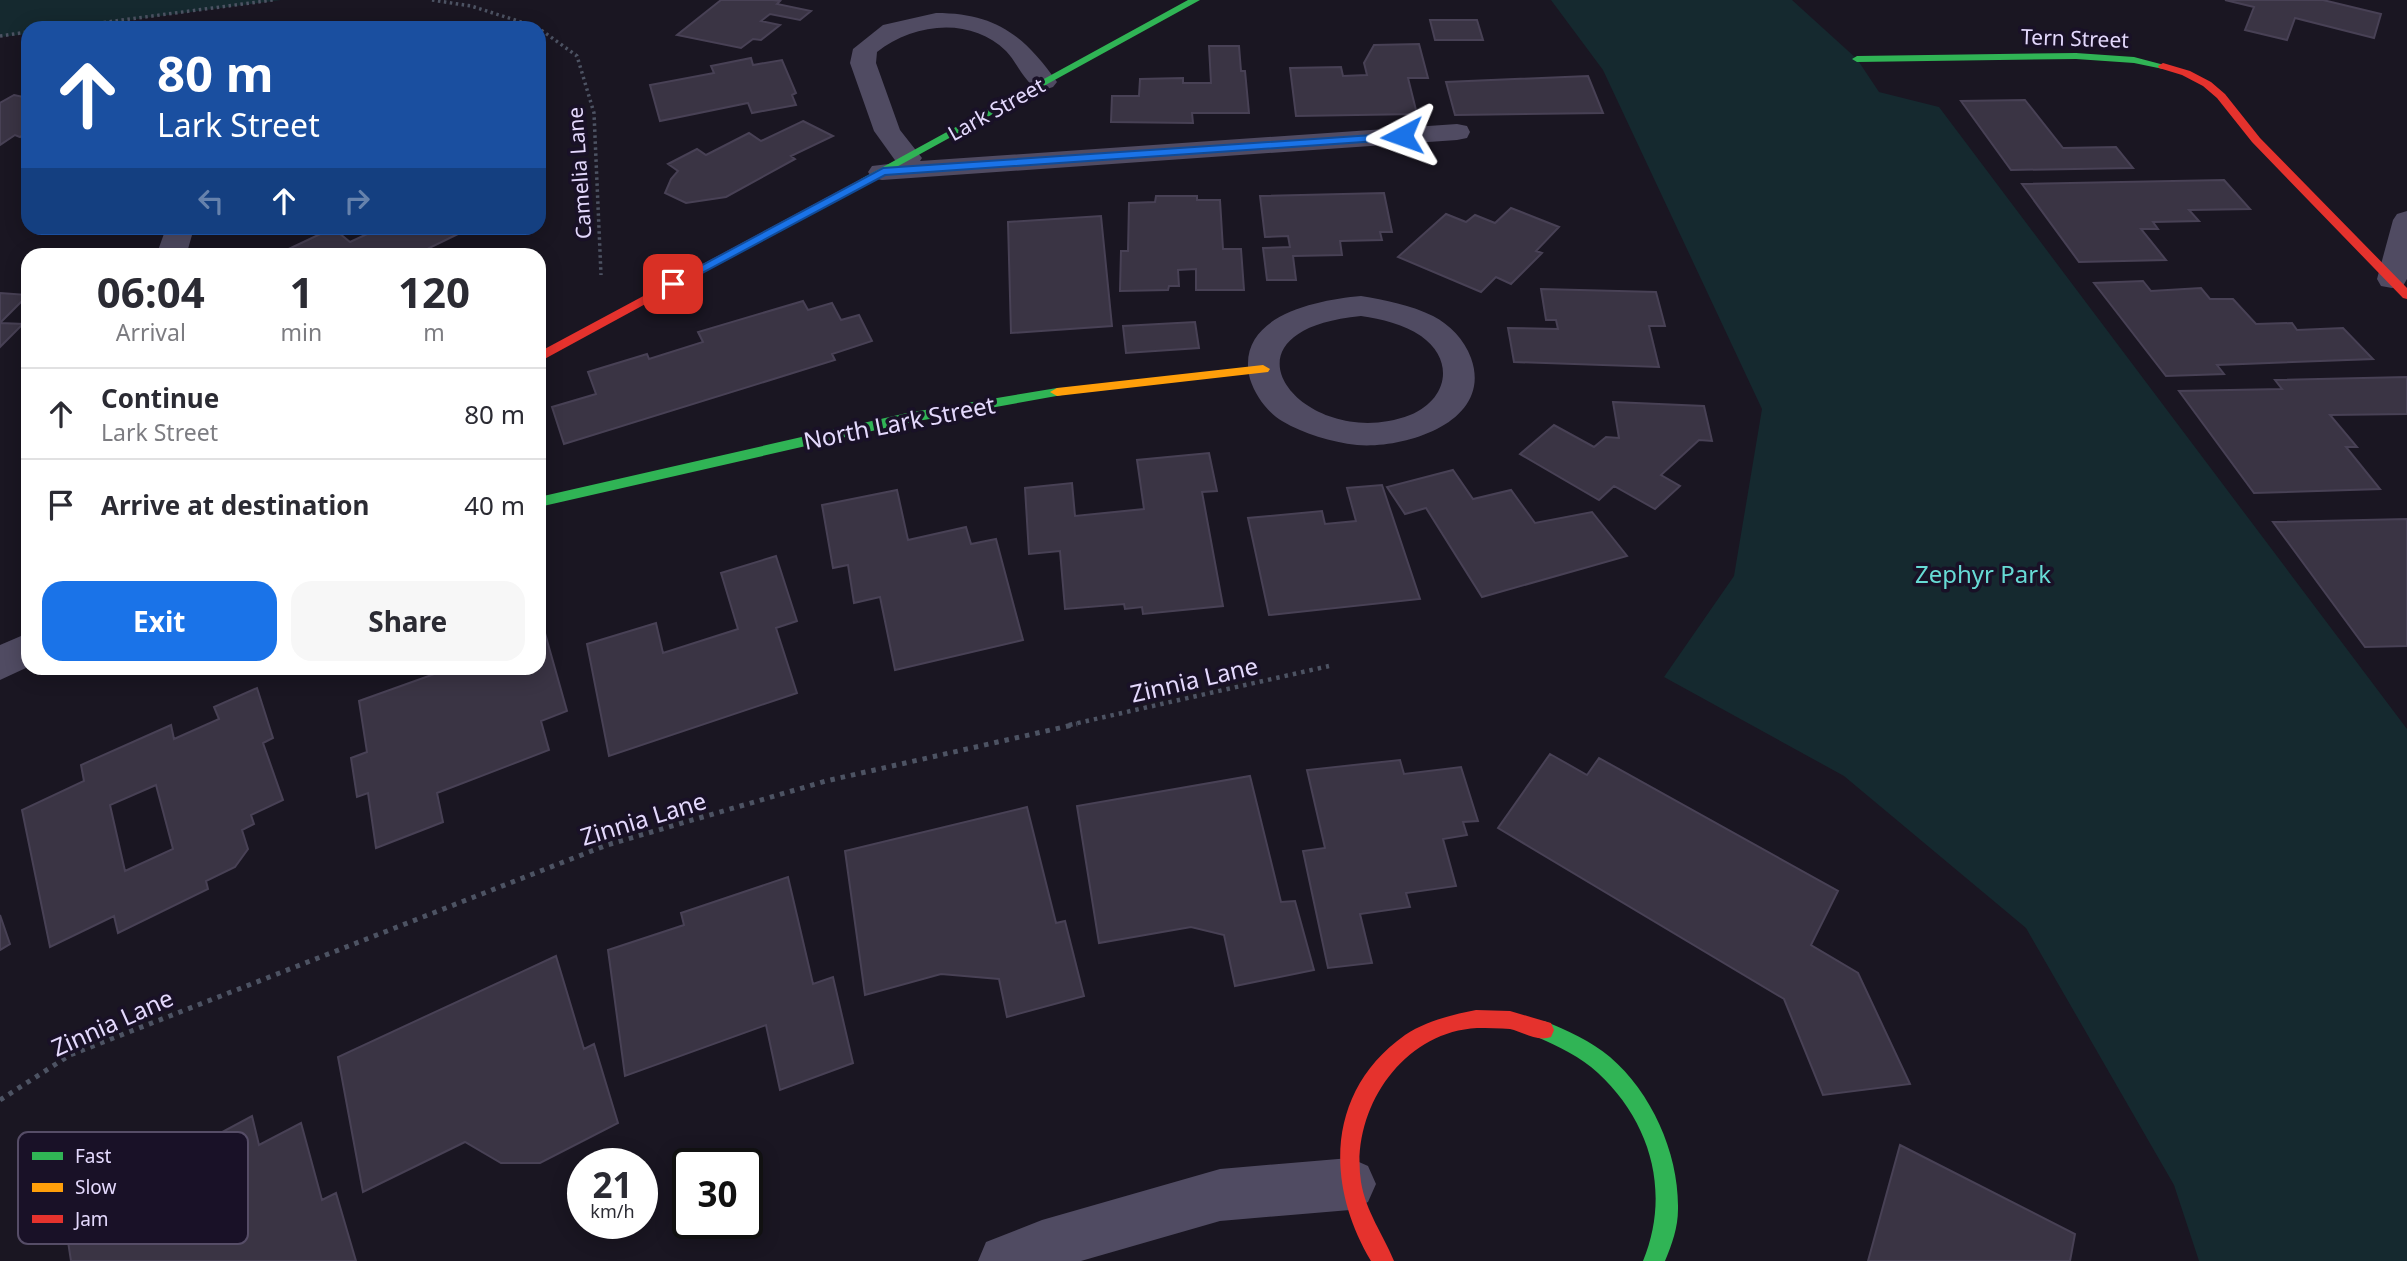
<!DOCTYPE html>
<html lang="en">
<head>
<meta charset="utf-8">
<style>
  body { margin:0; font-family:"Noto Sans",sans-serif; background:#f7f7f7; color:#2b2b33; height:100vh; display:flex; flex-direction:column; font-size:26px; white-space:nowrap }
  * { box-sizing:border-box; margin:0 }
  p { font-size:23px; color:#7c7c81 }
  .icon { flex:none; width:38px; height:38px; fill:none; stroke:currentColor; stroke-width:2; stroke-linecap:round; stroke-linejoin:round }
  .map { position:relative; flex:1; overflow:hidden }
  .drawer { position:absolute; left:21px; top:248px; width:525px; height:427px; display:flex; flex-direction:column; background:#fff; border-radius:21px; box-shadow:0 4px 18px #0003 }
  .drawer>* { flex:none }
  .top-card { position:absolute; left:21px; top:21px; width:525px; height:214px; border-radius:21px; box-shadow:0 4px 18px #0003; background:#1a4fa0; color:#fff; overflow:hidden }
  .speed { position:absolute; left:567px; top:1148px; display:flex; gap:14px; font-size:35px; font-weight:700; text-align:center }
  .speed>* { display:grid; place-content:center; width:91px; height:91px; border-radius:50%; background:#fff; box-shadow:0 4px 18px #0003; line-height:1 }
  .speed small { font-size:18px; font-weight:400 }
  .speed .limit { border:4px solid #111; border-radius:10px; background:#fff; color:#111 }
  .pin { position:absolute; display:grid; place-items:center; width:60px; height:60px; color:#fff; margin:-30px; border-radius:14px; box-shadow:0 4px 10px #0006 }
  .me { position:absolute; width:77px; margin:-38px; rotate:266deg; stroke-linejoin:round; filter:drop-shadow(0 0 5px #0008) }
  .turn { display:flex; align-items:center; gap:24px; height:147px; padding:0 21px; font-size:32px }
  .turn .icon { width:91px; height:91px; stroke-width:2.5 }
  .turn b { display:block; font-size:49px; line-height:60px }
  .lanes { display:flex; align-items:center; height:66px; padding:0 21px; background:#0003; justify-content:center; gap:35px; direction:ltr }
  .lanes .off { opacity:.35 }
  .eta { display:flex; justify-content:space-evenly; align-items:center; height:119px; text-align:center }
  .eta b { font-size:42px; font-weight:700; line-height:49px }
  .action { display:flex; gap:14px; margin-top:auto; padding:14px 21px }
  .action a { flex:1; height:80px; border-radius:21px; background:#1a73e8; color:#fff; font-size:28px; font-weight:700; line-height:80px; text-align:center }
  .action a+a { background:#f7f7f7; color:#2b2b33 }
  ul { padding:0; list-style:none }
  li { display:flex; align-items:center; gap:21px; height:91px; padding:0 21px; border-top:2px solid #e1e1e2 }
  li div { flex:1 }
  li b { display:block; font-size:26px }
  li em { font-style:normal }
  .map>svg:first-child { display:block }
  .green { fill:#15292f }
  .building { fill:#3a3444; stroke:#484155; stroke-width:2; fill-rule:evenodd }
  .lines { fill:none; stroke-linecap:round; stroke-linejoin:round }
  .path-far2 { stroke:#4d5363; stroke-width:3.5; stroke-dasharray:2.5 3.5; stroke-linecap:butt }
  .path-far1 { stroke:#4d5363; stroke-width:4.5; stroke-dasharray:3.5 5; stroke-linecap:butt }
  .path { stroke:#4d5363; stroke-width:5; stroke-dasharray:4.5 6; stroke-linecap:butt }
  .street { fill:#504b62; fill-rule:evenodd }
  .fast { fill:#30b455; fill-rule:evenodd }
  .slow { fill:#ff9f0a; fill-rule:evenodd }
  .jam { fill:#e5322d; fill-rule:evenodd }
  .route { fill:#1a73e8; stroke:#114b97; stroke-width:2 }
  .labels { text-anchor:middle; dominant-baseline:central; stroke-width:7; stroke-linejoin:round; paint-order:stroke }
  .far-street-label { font-size:21px; fill:#e4d9fd; stroke:#191127 }
  .street-label { font-size:24px; fill:#e4d9fd; stroke:#191127 }
  .park-label { font-size:24px; fill:#67dbd5; stroke:#191127 }
  .key { fill:#191127; stroke:#564d67; stroke-width:2 }
  .key-label { font-size:19px; fill:#e4d9fd }
</style>
</head>
<body>
<div class="map">
<svg width="2407" height="1261" viewBox="0 0 2407 1261">
  <rect width="100%" height="100%" fill="#1a1622"/>
  <path class="green" d="M 0,0 L 281,0 L 70,28 L 28,28 L 28,34 L 0,37 Z
    M 1551,0 L 1792,0 L 1857,59 L 1879,92 L 1939,107 L 2407,729 L 2407,1261 L 2199,1261 L 2174,1185 L 2026,928 L 1844,776 L 1664,677 L 1734,576 L 1762,409 L 1603,70 Z"/>
  <path class="building" d="M 721,0 L 773,0 L 780,1 L 777,4 L 811,11 L 800,20 L 770,14 L 761,21 L 780,25 L 761,40 L 753,39 L 741,48 L 677,35 Z
    M 2225,0 L 2323,0 L 2381,14 L 2374,38 L 2295,18 L 2287,40 L 2245,30 L 2254,7 Z
    M 1430,20 L 1477,20 L 1483,40 L 1435,40 Z
    M 1419,44 L 1428,78 L 1408,78 L 1417,114 L 1296,116 L 1290,68 L 1341,67 L 1343,76 L 1367,75 L 1364,63 L 1374,45 Z
    M 1209,46 L 1239,46 L 1241,71 L 1245,71 L 1249,113 L 1192,113 L 1193,123 L 1111,122 L 1112,96 L 1139,96 L 1140,79 L 1183,78 L 1183,83 L 1211,83 Z
    M 751,58 L 753,65 L 782,60 L 796,93 L 792,95 L 796,105 L 752,113 L 748,103 L 660,121 L 650,85 L 714,73 L 711,66 Z
    M 1588,76 L 1603,113 L 1455,115 L 1446,82 Z
    M 14,95 L 28,98 L 28,131 L 20,137 L 15,135 L 0,145 L 0,103 Z
    M 2025,100 L 2063,148 L 2116,147 L 2133,168 L 2011,170 L 1961,101 Z
    M 803,121 L 833,136 L 791,156 L 795,159 L 726,197 L 686,203 L 665,193 L 671,179 L 678,171 L 668,164 L 697,149 L 706,155 L 749,133 L 761,141 Z
    M 2224,180 L 2250,209 L 2189,210 L 2199,221 L 2153,222 L 2158,229 L 2141,229 L 2166,260 L 2079,262 L 2022,184 Z
    M 1384,193 L 1392,232 L 1380,232 L 1382,240 L 1340,241 L 1342,255 L 1293,256 L 1296,280 L 1267,280 L 1263,248 L 1290,247 L 1288,236 L 1265,237 L 1260,196 Z
    M 1156,196 L 1197,196 L 1197,200 L 1220,200 L 1223,249 L 1241,249 L 1244,290 L 1196,290 L 1196,269 L 1178,270 L 1179,286 L 1169,286 L 1168,290 L 1120,291 L 1121,251 L 1128,251 L 1129,203 L 1155,202 Z
    M 1511,208 L 1559,227 L 1536,251 L 1542,253 L 1511,284 L 1496,277 L 1481,292 L 1398,257 L 1446,214 L 1466,222 L 1475,215 L 1495,223 Z
    M 1101,216 L 1112,326 L 1011,333 L 1008,222 Z
    M 333,228 L 350,242 L 380,228 L 450,228 L 458,234 L 413,256 L 276,255 Z
    M 2143,281 L 2151,291 L 2201,288 L 2210,299 L 2233,299 L 2256,324 L 2292,323 L 2297,330 L 2343,328 L 2373,359 L 2217,365 L 2224,374 L 2166,376 L 2094,283 Z
    M 1541,289 L 1656,292 L 1665,326 L 1649,326 L 1659,367 L 1514,362 L 1508,328 L 1558,329 L 1556,320 L 1546,320 Z
    M 0,293 L 28,295 L 0,323 L 23,324 L 0,347 Z
    M 803,301 L 808,310 L 832,303 L 841,320 L 859,315 L 872,341 L 832,354 L 835,360 L 564,444 L 552,407 L 596,394 L 588,372 L 647,354 L 649,359 L 703,342 L 698,332 Z
    M 1195,322 L 1199,348 L 1126,353 L 1123,326 Z
    M 2407,377 L 2407,414 L 2330,415 L 2357,447 L 2346,447 L 2380,489 L 2254,493 L 2179,391 L 2282,389 L 2275,380 Z
    M 1613,402 L 1704,406 L 1712,441 L 1699,440 L 1661,475 L 1680,486 L 1655,509 L 1614,486 L 1599,500 L 1520,454 L 1554,425 L 1594,447 L 1606,437 L 1619,438 Z
    M 1209,453 L 1217,491 L 1202,492 L 1223,606 L 1143,614 L 1142,607 L 1125,609 L 1124,604 L 1065,609 L 1060,551 L 1029,554 L 1025,488 L 1072,483 L 1075,516 L 1144,509 L 1137,460 Z
    M 1453,470 L 1473,499 L 1511,490 L 1535,523 L 1592,512 L 1627,556 L 1482,597 L 1426,508 L 1405,514 L 1387,487 Z
    M 1382,485 L 1420,599 L 1269,615 L 1248,518 L 1322,511 L 1325,524 L 1356,521 L 1347,488 Z
    M 897,490 L 908,540 L 966,527 L 971,544 L 996,539 L 1023,640 L 895,670 L 880,597 L 854,603 L 848,565 L 833,568 L 822,505 Z
    M 2407,519 L 2407,646 L 2365,647 L 2273,522 Z
    M 776,556 L 797,621 L 776,628 L 797,693 L 609,756 L 587,644 L 656,623 L 663,653 L 738,629 L 721,573 Z
    M 539,612 L 567,711 L 541,721 L 549,750 L 437,793 L 443,822 L 376,848 L 368,793 L 357,797 L 351,758 L 367,752 L 359,701 L 451,668 L 539,668 Z
    M 257,688 L 273,738 L 263,743 L 283,800 L 251,815 L 254,824 L 242,830 L 248,849 L 235,867 L 206,881 L 208,889 L 118,933 L 114,916 L 50,947 L 22,810 L 84,781 L 81,765 L 171,725 L 174,739 L 219,719 L 214,707 ZM 156,785 L 173,849 L 125,871 L 110,805 Z
    M 1550,754 L 1587,775 L 1599,758 L 1838,891 L 1811,945 L 1858,973 L 1910,1084 L 1823,1095 L 1784,999 L 1498,828 Z
    M 1400,760 L 1404,774 L 1461,767 L 1478,821 L 1463,822 L 1467,835 L 1443,839 L 1456,886 L 1406,893 L 1410,907 L 1360,914 L 1372,963 L 1328,968 L 1303,851 L 1325,848 L 1307,770 Z
    M 1250,776 L 1281,902 L 1295,901 L 1314,970 L 1235,986 L 1224,935 L 1191,927 L 1099,943 L 1077,806 Z
    M 1027,807 L 1056,923 L 1065,921 L 1084,996 L 1007,1017 L 999,979 L 941,974 L 865,995 L 845,851 Z
    M 788,877 L 813,984 L 833,977 L 853,1063 L 780,1090 L 766,1025 L 625,1076 L 608,950 L 684,925 L 681,913 Z
    M 0,915 L 10,944 L 0,950 Z
    M 556,956 L 584,1049 L 594,1044 L 618,1123 L 540,1163 L 501,1163 L 465,1142 L 363,1192 L 338,1057 Z
    M 252,1116 L 259,1145 L 301,1123 L 322,1200 L 336,1193 L 356,1261 L 71,1261 L 63,1209 L 159,1158 L 159,1166 Z
    M 1900,1145 L 2075,1234 L 2070,1261 L 1868,1261 Z"/>
  <g class="lines">
    <path class="path-far2" d="M 432,0 L 471,6 L 537,27 L 577,56 L 594,113 L 601,275
      M 62,28 L 273,0
      M 0,36 L 28,32"/>
    <path class="path-far1" d="M 1069,725 L 1329,666"/>
    <path class="path" d="M 0,1100 L 70,1055 L 607,845 L 826,781 L 1077,724"/>
    <path class="street" d="M 936,13 C 995,13 1024,35 1057,82 L 1053,87 C 1048,89 1043,90 1037,88 C 1025,83 1016,61 1006,51 C 971,16 913,23 877,52 L 876,63 L 900,130 L 922,158 L 920,161 L 1457,124 L 1467,126 L 1470,132 L 1467,138 L 1457,140 L 882,180 L 872,178 L 868,172 L 872,166 L 897,163 L 874,131 L 850,63 L 853,49 L 883,25 Z
      M 2407,211 L 2407,279 L 2403,286 L 2392,288 L 2381,286 L 2377,279 L 2393,220 L 2397,214 Z
      M 166,228 L 194,228 L 186,256 L 156,256 Z
      M 1361,296 C 1385,300 1411,305 1433,316 C 1450,325 1464,339 1471,358 C 1494,422 1405,449 1357,445 C 1331,442 1304,434 1282,421 C 1267,412 1255,395 1250,379 C 1234,316 1316,300 1361,296 ZM 1361,316 C 1382,319 1403,324 1421,336 C 1456,361 1447,400 1410,415 C 1306,455 1203,331 1361,316 Z
      M 28,633 L 28,667 L 0,680 L 0,645 Z
      M 1350,1158 L 1368,1166 L 1376,1184 L 1368,1202 L 1350,1210 L 1220,1221 L 1081,1261 L 978,1261 L 986,1242 L 1042,1220 L 1220,1169 Z"/>
    <path class="fast" d="M 1188,0 L 1200,0 L 871,181 L 861,179 Z
      M 2076,53 L 2134,57 L 2168,66 L 2163,69 L 2134,63 L 2076,59 L 1857,62 L 1852,59 L 1857,56 Z
      M 1057,388 L 1064,392 L 1062,395 L 907,423 L 539,507 L 539,497 L 907,413 Z
      M 1544,1021 C 1567,1030 1591,1041 1610,1057 C 1652,1093 1679,1154 1678,1209 C 1678,1228 1672,1244 1665,1261 L 1643,1261 C 1671,1193 1651,1122 1598,1073 C 1581,1057 1558,1046 1537,1037 L 1534,1030 L 1537,1023 Z"/>
    <path class="slow" d="M 1263,365 L 1270,369 L 1268,372 L 1057,396 L 1050,392 L 1057,388 Z"/>
    <path class="jam" d="M 2163,63 L 2190,71 L 2211,82 L 2225,94 L 2260,138 L 2407,288 L 2407,299 L 2403,298 L 2252,142 L 2217,98 L 2203,86 L 2182,75 L 2159,68 L 2158,66 Z
      M 867,176 L 871,177 L 871,181 L 539,362 L 539,352 Z
      M 1476,1010 L 1510,1011 L 1551,1023 L 1554,1030 L 1551,1037 C 1537,1042 1523,1032 1510,1029 C 1500,1028 1487,1028 1477,1028 C 1402,1032 1350,1110 1361,1182 C 1366,1212 1383,1234 1394,1261 L 1371,1261 C 1325,1184 1326,1091 1405,1035 C 1426,1021 1451,1015 1476,1010 Z"/>
  </g>
  <path class="route" d="M 1402,133 L 1406,134 L 1406,139 L 885,175 L 678,286 L 669,286 L 667,284 L 883,168 Z"/>
  <g class="labels">
    <g class="far-street-label">
      <text transform="translate(2075 38) rotate(2)">Tern Street</text>
      <text transform="translate(996 109) rotate(-29)">Lark Street</text>
      <text transform="translate(579 173) rotate(-94)">Camelia Lane</text>
    </g>
    <g class="street-label">
      <text transform="translate(899 422) rotate(-11)">North Lark Street</text>
      <text transform="translate(1194 679) rotate(-13)">Zinnia Lane</text>
      <text transform="translate(643 818) rotate(-17)">Zinnia Lane</text>
      <text transform="translate(112 1022) rotate(-24)">Zinnia Lane</text>
    </g>
    <g class="park-label">
      <text x="1983" y="573">Zephyr Park</text>
    </g>
  </g>
  <rect x="18" y="1132" width="230" height="112" rx="10" class="key"/>
  <rect x="32" y="1152" width="31" height="8" fill="#30b455"/>
  <rect x="32" y="1183" width="31" height="9" fill="#ff9f0a"/>
  <rect x="32" y="1215" width="31" height="8" fill="#e5322d"/>
  <g class="key-label">
    <text x="75" y="1163">Fast</text>
    <text x="75" y="1194">Slow</text>
    <text x="75" y="1226">Jam</text>
  </g>
</svg>
<div class="speed"><div>21<small>km/h</small></div><div class="limit">30</div></div>
<div class="pin" style="left:673px;top:284px;background:#d93025"><svg class="icon" aria-label="arrive" viewBox="0 0 24 24"><path d="M6 21V4h12l-3 4 3 4H6"/></svg></div>
<svg class="me" style="left:1402px;top:136px" viewBox="-20 -20 40 40"><path d="M0-17L14 15 0 8-14 15z" fill="#1a73e8" stroke="#fff" stroke-width="4"/></svg>
<div class="top-card">
<div class="turn"><svg class="icon" aria-label="ahead" viewBox="0 0 24 24"><path d="M12 20V5M6 11l6-6 6 6"/></svg><div><b>80 m</b>Lark Street</div></div>
<div class="lanes"><svg class="icon off" aria-label="left" viewBox="0 0 24 24"><path d="M17 20v-9H6M10 6l-5 5 5 5"/></svg><svg class="icon" aria-label="ahead" viewBox="0 0 24 24"><path d="M12 20V5M6 11l6-6 6 6"/></svg><svg class="icon off" aria-label="right" viewBox="0 0 24 24"><path d="M7 20v-9h11M14 6l5 5-5 5"/></svg></div>
</div>
<section class="drawer">
<div class="eta">
<div><b>06:04</b><p>Arrival</p></div>
<div><b>1</b><p>min</p></div>
<div><b>120</b><p>m</p></div>
</div>
<ul>
<li><svg class="icon" aria-label="ahead" viewBox="0 0 24 24"><path d="M12 20V5M6 11l6-6 6 6"/></svg><div><b>Continue</b><p>Lark Street</p></div><em>80 m</em></li>
<li><svg class="icon" aria-label="arrive" viewBox="0 0 24 24"><path d="M6 21V4h12l-3 4 3 4H6"/></svg><div><b>Arrive at destination</b></div><em>40 m</em></li>
</ul>
<div class="action"><a>Exit</a><a>Share</a></div>
</section>
</div>
</body>
</html>
